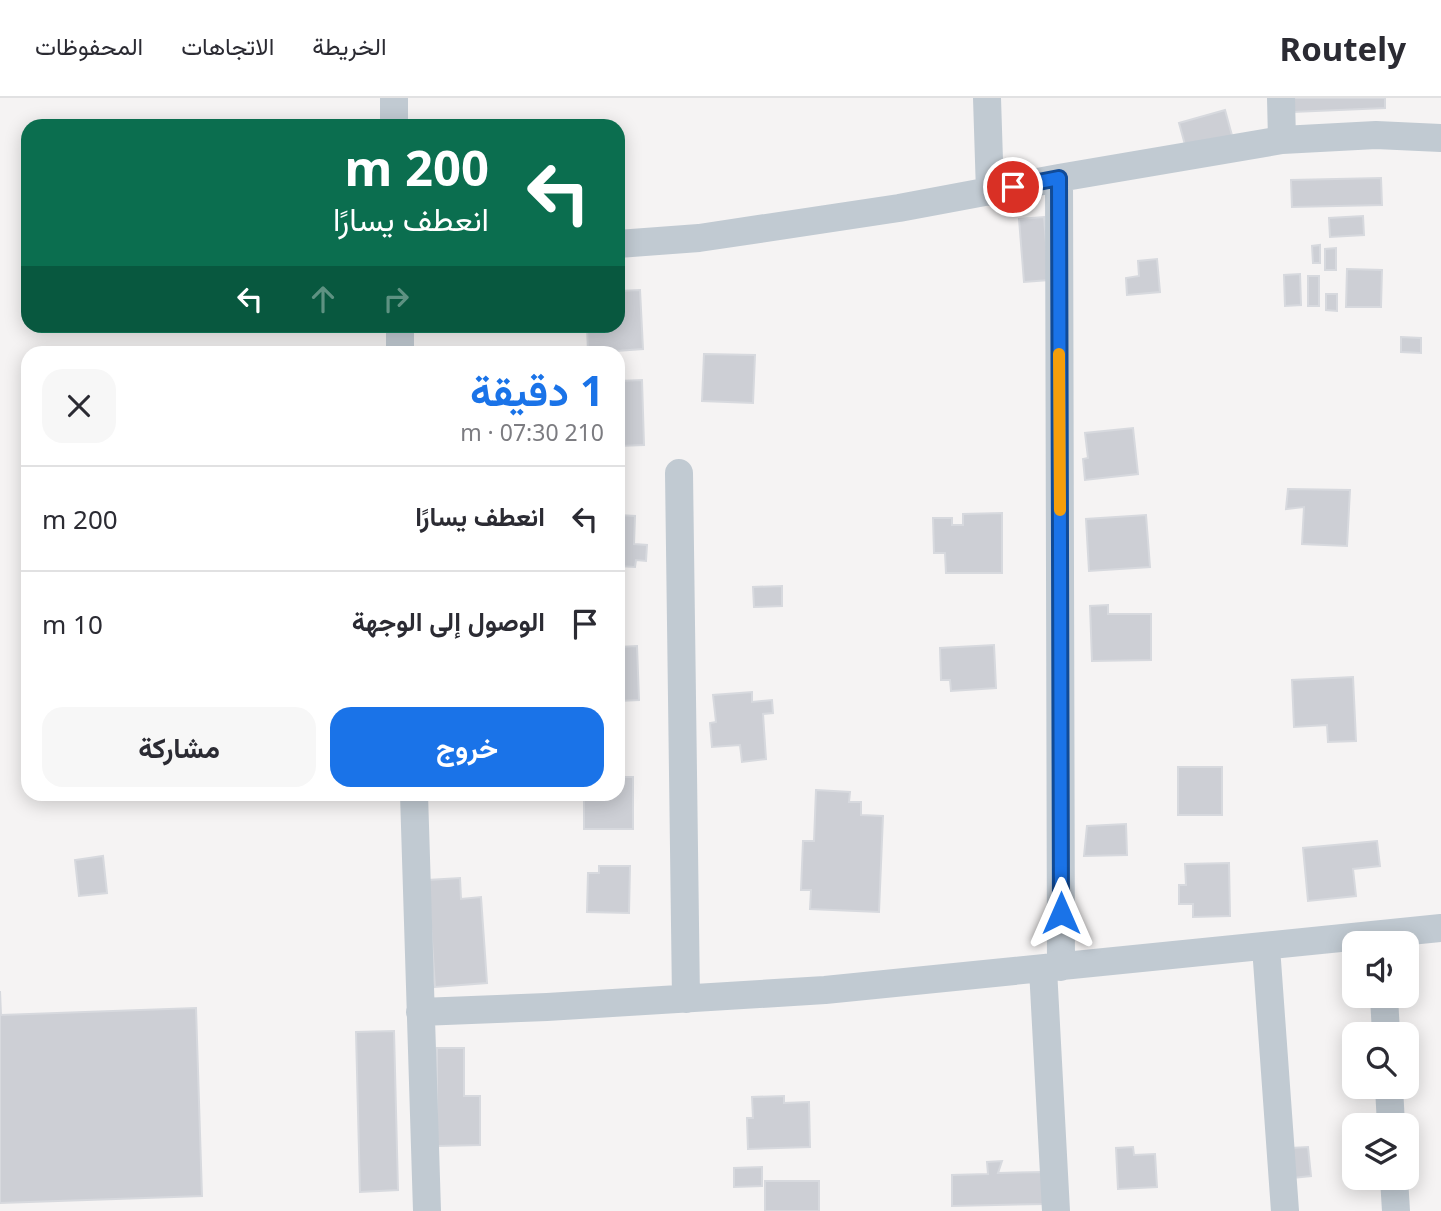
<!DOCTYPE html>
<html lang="ar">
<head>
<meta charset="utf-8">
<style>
  body { margin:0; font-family:"Noto Sans",Vazirmatn,sans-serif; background:#f7f7f7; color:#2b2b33; direction:rtl; height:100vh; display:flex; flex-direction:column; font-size:26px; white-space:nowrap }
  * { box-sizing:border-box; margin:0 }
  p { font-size:23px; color:#7c7c81 }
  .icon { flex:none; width:38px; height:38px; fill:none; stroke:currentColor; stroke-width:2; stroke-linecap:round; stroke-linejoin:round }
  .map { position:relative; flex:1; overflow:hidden; direction:ltr }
  .side { position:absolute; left:21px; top:248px; width:604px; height:455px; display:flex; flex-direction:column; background:#fff; border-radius:21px; box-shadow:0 4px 18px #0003; direction:rtl }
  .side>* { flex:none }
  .guide { position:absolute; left:21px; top:21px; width:604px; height:214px; border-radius:21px; box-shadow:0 4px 18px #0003; direction:rtl; background:#0b6e4f; color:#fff; overflow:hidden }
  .fabs { position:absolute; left:1342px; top:833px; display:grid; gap:14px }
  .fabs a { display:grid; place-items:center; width:77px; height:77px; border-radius:14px; background:#fff; box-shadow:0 4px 18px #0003; font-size:35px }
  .pin { position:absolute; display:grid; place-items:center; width:60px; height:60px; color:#fff; margin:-30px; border:4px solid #fff; border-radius:50%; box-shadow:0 2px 7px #0007 }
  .me { position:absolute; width:77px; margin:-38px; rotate:0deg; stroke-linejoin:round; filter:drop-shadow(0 0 5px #0008) }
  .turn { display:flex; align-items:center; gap:24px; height:147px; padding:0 21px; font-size:32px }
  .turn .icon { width:91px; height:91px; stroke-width:2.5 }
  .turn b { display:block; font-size:49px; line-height:60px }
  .lanes { display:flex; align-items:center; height:66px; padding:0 21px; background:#0003; justify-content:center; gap:35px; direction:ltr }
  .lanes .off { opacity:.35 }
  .round { display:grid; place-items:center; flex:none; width:74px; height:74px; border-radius:21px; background:#f7f7f7 }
  .summary { display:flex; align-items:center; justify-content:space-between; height:119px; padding:0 21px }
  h1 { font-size:42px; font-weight:700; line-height:52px; color:#1a73e8 }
  .primary-button { display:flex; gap:14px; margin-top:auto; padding:14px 21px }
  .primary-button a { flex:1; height:80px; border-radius:21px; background:#1a73e8; color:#fff; font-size:28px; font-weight:700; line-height:80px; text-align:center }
  .primary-button a+a { background:#f7f7f7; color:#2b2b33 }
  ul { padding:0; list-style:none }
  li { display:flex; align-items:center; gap:21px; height:105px; padding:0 21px; border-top:2px solid #e1e1e2 }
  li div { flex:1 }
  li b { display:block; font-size:26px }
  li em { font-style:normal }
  header { display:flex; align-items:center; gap:42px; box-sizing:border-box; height:98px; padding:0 35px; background:#fff; border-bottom:2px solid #e1e1e2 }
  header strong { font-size:33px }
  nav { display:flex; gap:38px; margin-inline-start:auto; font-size:24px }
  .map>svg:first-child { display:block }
  .building { fill:#cdcfd5; stroke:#d7d9de; stroke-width:2 }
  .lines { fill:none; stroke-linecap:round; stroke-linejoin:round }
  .minor { stroke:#c1cad2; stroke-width:28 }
  .route-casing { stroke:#114b97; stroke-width:18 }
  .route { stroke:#1a73e8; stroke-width:12 }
  .slow { stroke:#f59e0b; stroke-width:12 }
</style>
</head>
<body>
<header>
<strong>Routely</strong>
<nav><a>الخريطة</a><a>الاتجاهات</a><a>المحفوظات</a></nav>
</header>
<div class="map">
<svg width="1441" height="1113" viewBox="0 0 1441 1113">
  <rect width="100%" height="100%" fill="#f5f3f3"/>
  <path class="building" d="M 1292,0 L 1385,0 L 1385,10 L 1293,14 Z
    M 1225,12 L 1233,41 L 1187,54 L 1179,25 Z
    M 1381,80 L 1382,107 L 1292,109 L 1291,82 Z
    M 1363,118 L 1364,137 L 1330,139 L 1329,120 Z
    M 1044,119 L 1049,182 L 1024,184 L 1019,121 Z
    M 1320,147 L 1320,165 L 1313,165 L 1312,148 Z
    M 1336,150 L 1336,172 L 1325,172 L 1325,151 Z
    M 1157,161 L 1160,194 L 1127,197 L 1126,180 L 1139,178 L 1138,163 Z
    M 1347,171 L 1382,172 L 1381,209 L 1346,209 Z
    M 1300,176 L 1301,207 L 1285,208 L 1284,177 Z
    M 1308,178 L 1319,178 L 1319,208 L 1308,208 Z
    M 640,192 L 643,251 L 588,255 L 587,228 L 618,228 L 618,193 Z
    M 1326,196 L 1337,196 L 1337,213 L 1326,212 Z
    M 1401,239 L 1421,240 L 1421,255 L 1401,254 Z
    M 704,256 L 755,257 L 753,305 L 702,303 Z
    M 642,282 L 644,347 L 618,348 L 618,283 Z
    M 1133,330 L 1138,376 L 1085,382 L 1083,361 L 1088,360 L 1085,335 Z
    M 1288,391 L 1350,392 L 1347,448 L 1302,446 L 1304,409 L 1286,411 Z
    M 1002,415 L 1002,475 L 946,475 L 945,455 L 934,455 L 933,420 L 952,420 L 952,427 L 963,427 L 963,416 Z
    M 618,417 L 635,418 L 634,446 L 647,447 L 646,463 L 636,462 L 635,469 L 618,468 Z
    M 1146,417 L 1150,469 L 1089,473 L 1086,421 Z
    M 782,488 L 782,508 L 754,509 L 753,489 Z
    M 1108,507 L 1108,516 L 1151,516 L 1151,562 L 1092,563 L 1090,508 Z
    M 994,547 L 996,590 L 951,593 L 950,582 L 941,582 L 940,550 Z
    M 637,548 L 639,602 L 618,603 L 618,549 Z
    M 1353,579 L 1356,643 L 1328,644 L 1327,627 L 1294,629 L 1292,582 Z
    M 752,594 L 752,604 L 772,602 L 773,615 L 763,616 L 766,661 L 742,664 L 740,647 L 712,649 L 710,625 L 716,624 L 713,597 Z
    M 1178,669 L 1222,669 L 1222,717 L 1178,717 Z
    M 618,679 L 633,679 L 633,731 L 584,731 L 584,696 L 618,696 Z
    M 816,692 L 850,694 L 849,704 L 861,704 L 861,717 L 883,718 L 879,814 L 810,811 L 811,792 L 801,792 L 803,743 L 814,743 Z
    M 1126,726 L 1127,757 L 1084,758 L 1087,728 Z
    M 1377,743 L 1380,768 L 1353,771 L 1356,798 L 1308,803 L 1303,750 Z
    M 103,758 L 107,795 L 79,798 L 75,762 Z
    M 1229,765 L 1230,818 L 1193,819 L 1193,806 L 1179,806 L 1179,787 L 1186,787 L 1185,766 Z
    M 599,768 L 630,768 L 629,815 L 587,814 L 588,775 L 599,775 Z
    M 460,780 L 461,801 L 481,799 L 487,885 L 435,889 L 428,782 Z
    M 0,893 L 1,917 L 196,910 L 202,1098 L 0,1105 Z
    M 394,933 L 398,1092 L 360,1094 L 356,934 Z
    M 437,950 L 464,950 L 464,998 L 480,998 L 480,1047 L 437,1048 Z
    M 784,998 L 784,1005 L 809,1004 L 810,1049 L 748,1051 L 747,1020 L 753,1020 L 752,999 Z
    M 1133,1049 L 1134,1057 L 1155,1056 L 1157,1089 L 1118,1091 L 1116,1050 Z
    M 1308,1049 L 1311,1078 L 1293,1080 L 1291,1050 Z
    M 1002,1063 L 998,1075 L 1044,1074 L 1045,1106 L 952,1108 L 952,1077 L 988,1076 L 987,1064 Z
    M 762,1069 L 762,1088 L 734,1089 L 734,1070 Z
    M 765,1083 L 819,1083 L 819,1113 L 765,1113 Z"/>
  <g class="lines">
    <path class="minor" d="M 394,0 L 394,28
      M 987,0 L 990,94
      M 1281,0 L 1282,42
      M 1059,80 L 1061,869
      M 618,146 L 699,140 L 899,110 L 1059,80 L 1282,42 L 1376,37 L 1441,40
      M 400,228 L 400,256
      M 679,375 L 686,901
      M 414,696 L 427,1113
      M 1266,849 L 1285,1113
      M 1043,871 L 1056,1113
      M 1384,898 L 1386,936
      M 420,914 L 547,909 L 825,892 L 1441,830
      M 1389,989 L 1391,1027
      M 1394,1080 L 1396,1113"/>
  </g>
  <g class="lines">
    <defs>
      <path id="route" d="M 1013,89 L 1059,80 L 1061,815"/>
    </defs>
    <use href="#route" class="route-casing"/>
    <use href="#route" class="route"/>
    <path class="slow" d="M 1059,256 L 1060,412"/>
  </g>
</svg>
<div class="fabs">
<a><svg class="icon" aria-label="sound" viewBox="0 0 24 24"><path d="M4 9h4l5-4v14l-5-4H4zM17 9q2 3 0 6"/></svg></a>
<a><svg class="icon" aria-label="search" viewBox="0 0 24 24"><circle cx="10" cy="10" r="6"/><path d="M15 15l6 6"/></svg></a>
<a><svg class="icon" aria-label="layers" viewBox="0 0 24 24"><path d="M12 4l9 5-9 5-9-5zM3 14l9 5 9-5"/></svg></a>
</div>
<div class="pin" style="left:1013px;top:89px;background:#d93025"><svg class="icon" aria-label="arrive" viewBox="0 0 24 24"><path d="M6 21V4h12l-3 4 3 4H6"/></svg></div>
<svg class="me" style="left:1061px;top:815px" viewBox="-20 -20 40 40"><path d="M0-17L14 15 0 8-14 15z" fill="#1a73e8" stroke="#fff" stroke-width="4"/></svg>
<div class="guide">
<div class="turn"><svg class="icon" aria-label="left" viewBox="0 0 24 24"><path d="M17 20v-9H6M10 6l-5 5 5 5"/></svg><div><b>200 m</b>انعطف يسارًا</div></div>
<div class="lanes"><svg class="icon" aria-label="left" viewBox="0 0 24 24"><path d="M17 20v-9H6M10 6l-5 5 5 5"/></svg><svg class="icon off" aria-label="ahead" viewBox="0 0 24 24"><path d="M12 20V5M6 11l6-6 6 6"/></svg><svg class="icon off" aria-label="right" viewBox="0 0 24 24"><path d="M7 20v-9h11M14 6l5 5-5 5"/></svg></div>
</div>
<section class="side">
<div class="summary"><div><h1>1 دقيقة</h1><p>210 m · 07:30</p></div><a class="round"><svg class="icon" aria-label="close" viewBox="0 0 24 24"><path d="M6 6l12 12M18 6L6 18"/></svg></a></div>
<ul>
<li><svg class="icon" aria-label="left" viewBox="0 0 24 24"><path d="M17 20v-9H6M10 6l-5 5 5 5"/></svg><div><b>انعطف يسارًا</b></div><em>200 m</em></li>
<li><svg class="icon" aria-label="arrive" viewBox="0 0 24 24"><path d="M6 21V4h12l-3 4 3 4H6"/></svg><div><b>الوصول إلى الوجهة</b></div><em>10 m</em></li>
</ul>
<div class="primary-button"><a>خروج</a><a>مشاركة</a></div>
</section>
</div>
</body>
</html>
